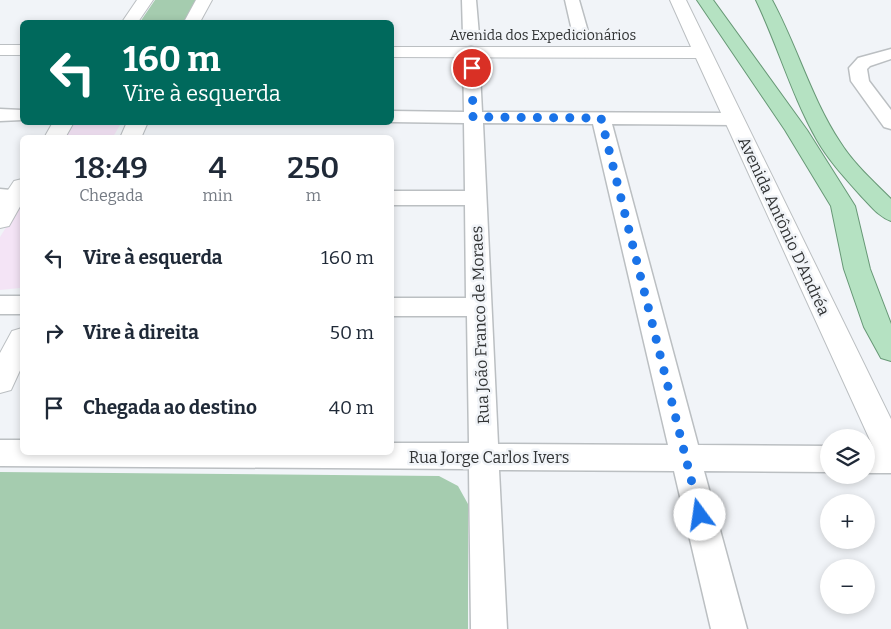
<!DOCTYPE html>
<html lang="pt">
<head>
<meta charset="utf-8">
<style>
  body { margin:0; font-family:Bitter,serif; background:#f6f6f7; color:#1f2937; height:100vh; display:flex; flex-direction:column; font-size:19px; white-space:nowrap }
  * { box-sizing:border-box; margin:0 }
  p { font-size:16px; color:#747a83 }
  .icon { flex:none; width:28px; height:28px; fill:none; stroke:currentColor; stroke-width:2; stroke-linecap:round; stroke-linejoin:round }
  .map { position:relative; flex:1; overflow:hidden }
  .side { position:absolute; left:20px; top:135px; width:374px; height:320px; display:flex; flex-direction:column; background:#fff; border-radius:8px; box-shadow:0 2px 8px #0003 }
  .side>* { flex:none }
  .hud { position:absolute; left:20px; top:20px; width:374px; height:105px; border-radius:8px; box-shadow:0 2px 8px #0003; background:#00695c; color:#fff; overflow:hidden }
  .tools { position:absolute; left:820px; top:429px; display:grid; gap:10px }
  .tools a { display:grid; place-items:center; width:55px; height:55px; border-radius:50%; background:#fff; box-shadow:0 2px 8px #0003; font-size:25px }
  .pin { position:absolute; display:grid; place-items:center; width:42px; height:42px; color:#fff; margin:-21px; border:2px solid #fff; border-radius:50%; box-shadow:0 1px 5px #0007 }
  .me { position:absolute; width:55px; margin:-28px; rotate:346deg; stroke-linejoin:round; filter:drop-shadow(0 0 4px #0008) }
  .turn { display:flex; align-items:center; gap:18px; height:105px; padding:0 20px; font-size:22px }
  .turn .icon { width:65px; height:65px; stroke-width:2.5 }
  .turn b { display:block; font-size:35px; line-height:42px }
  .eta { display:flex; justify-content:space-evenly; align-items:center; height:85px; text-align:center }
  .eta b { font-size:30px; font-weight:600; line-height:35px }
  ul { padding:0; list-style:none }
  li { display:flex; align-items:center; gap:15px; height:75px; padding:0 20px }
  li div { flex:1 }
  li b { display:block; font-size:19px }
  li em { font-style:normal }
  .map>svg:first-child { display:block }
  .commercial { fill:#f4e4f6 }
  .green { fill:#a5ccaf }
  .lines { fill:none; stroke-linecap:round; stroke-linejoin:round }
  .minor-casing { stroke:#bbbfc2; stroke-width:3 }
  .tertiary-casing { stroke:#bbbfc2; stroke-width:2 }
  .primary-casing { stroke:#679876; stroke-width:2 }
  .minor { fill:#fff; fill-rule:evenodd }
  .tertiary { fill:#fff; fill-rule:evenodd }
  .primary { fill:#b5e2c2; fill-rule:evenodd }
  .route { stroke:#1a73e8; stroke-width:9; stroke-dasharray:0 16.2 }
  .labels { text-anchor:middle; dominant-baseline:central; stroke-width:5; stroke-linejoin:round; paint-order:stroke }
  .far-street-label { font-size:14px; fill:#313334; stroke:#f1f4f8 }
  .street-label { font-size:16px; fill:#313334; stroke:#f1f4f8 }
</style>
</head>
<body>
<div class="map">
<svg width="891" height="629" viewBox="0 0 891 629">
  <rect width="100%" height="100%" fill="#f1f4f8"/>
  <path class="commercial" d="M 73,123 L 121,123 L 113,137 L 64,138 Z
    M 22,202 L 22,285 L 20,288 L 0,290 L 0,237 Z"/>
  <path class="green" d="M 155,0 L 197,0 L 185,22 L 140,22 Z
    M 0,472 L 439,476 L 458,486 L 468,504 L 468,629 L 0,629 Z"/>
  <g class="lines">
    <defs>
      <path id="minor" d="M 462,0 L 476,0 L 479,35 L 477,38 L 465,38 L 463,35 Z
        M 565,0 L 579,0 L 589,35 L 587,38 L 575,38 L 573,35 Z
        M 471,47 L 477,48 L 479,52 L 482,112 L 734,113 L 741,115 L 743,119 L 741,123 L 734,125 L 612,124 L 698,445 L 829,446 L 829,472 L 704,471 L 747,629 L 711,629 L 674,471 L 499,470 L 507,629 L 471,629 L 469,469 L 0,466 L 0,440 L 22,440 L 22,452 L 391,452 L 391,443 L 469,443 L 467,316 L 391,316 L 391,298 L 466,298 L 465,205 L 391,205 L 391,191 L 465,191 L 464,123 L 391,122 L 391,111 L 464,112 L 463,52 L 465,48 ZM 483,123 L 593,124 L 668,445 L 498,444 Z
        M 891,49 L 891,59 L 870,66 L 867,69 L 869,81 L 891,110 L 891,129 L 884,127 L 851,81 L 849,68 L 858,58 Z
        M 0,109 L 22,110 L 22,120 L 0,121 Z
        M 0,189 L 22,191 L 22,201 L 0,203 Z
        M 0,296 L 22,296 L 22,314 L 0,314 Z
        M 866,447 L 891,447 L 891,473 L 866,473 Z"/>
      <path id="tertiary" d="M 137,0 L 153,0 L 138,22 L 122,22 Z
        M 196,0 L 212,0 L 200,22 L 184,22 Z
        M 670,0 L 686,0 L 891,419 L 891,466 L 880,462 L 696,58 L 391,57 L 391,47 L 691,47 Z
        M 0,45 L 22,45 L 22,55 L 0,55 Z
        M 53,122 L 74,122 L 65,138 L 44,138 Z
        M 127,122 L 148,122 L 141,138 L 120,138 Z
        M 22,179 L 22,203 L 9,226 L 0,228 L 0,202 L 14,181 Z
        M 22,328 L 22,366 L 11,390 L 0,393 L 0,353 L 12,331 Z"/>
      <path id="primary" d="M 697,0 L 713,0 L 807,130 L 855,206 L 870,269 L 891,324 L 891,361 L 881,358 L 864,327 L 844,269 L 831,206 L 785,130 Z
        M 756,0 L 772,0 C 797,46 811,98 840,142 C 853,163 873,181 891,199 L 891,221 C 879,217 871,206 862,197 C 846,179 829,161 817,140 C 792,96 778,46 756,0 Z"/>
    </defs>
    <use href="#minor" class="minor-casing"/>
    <use href="#tertiary" class="tertiary-casing"/>
    <use href="#primary" class="primary-casing"/>
    <use href="#minor" class="minor"/>
    <use href="#tertiary" class="tertiary"/>
    <use href="#primary" class="primary"/>
  </g>
  <g class="lines">
    <path class="route" d="M 472,68 L 473,117 L 601,118 L 700,515"/>
  </g>
  <g class="labels">
    <g class="far-street-label">
      <text x="543" y="35">Avenida dos Expedicionários</text>
    </g>
    <g class="street-label">
      <text transform="translate(784 226) rotate(65)">Avenida Antônio D'Andréa</text>
      <text transform="translate(480 325) rotate(-92)">Rua João Franco de Moraes</text>
      <text x="489" y="457">Rua Jorge Carlos Ivers</text>
    </g>
  </g>
</svg>
<div class="tools">
<a><svg class="icon" aria-label="layers" viewBox="0 0 24 24"><path d="M12 4l9 5-9 5-9-5zM3 14l9 5 9-5"/></svg></a>
<a>+</a>
<a>−</a>
</div>
<div class="pin" style="left:472px;top:68px;background:#d93025"><svg class="icon" aria-label="arrive" viewBox="0 0 24 24"><path d="M6 21V4h12l-3 4 3 4H6"/></svg></div>
<svg class="me" style="left:700px;top:515px" viewBox="-20 -20 40 40"><circle r="19" fill="#fff"/><path d="M0-13L10 11 0 6-10 11z" fill="#1a73e8"/></svg>
<div class="hud">
<div class="turn"><svg class="icon" aria-label="left" viewBox="0 0 24 24"><path d="M17 20v-9H6M10 6l-5 5 5 5"/></svg><div><b>160 m</b>Vire à esquerda</div></div>
</div>
<section class="side">
<div class="eta">
<div><b>18:49</b><p>Chegada</p></div>
<div><b>4</b><p>min</p></div>
<div><b>250</b><p>m</p></div>
</div>
<ul>
<li><svg class="icon" aria-label="left" viewBox="0 0 24 24"><path d="M17 20v-9H6M10 6l-5 5 5 5"/></svg><div><b>Vire à esquerda</b></div><em>160 m</em></li>
<li><svg class="icon" aria-label="right" viewBox="0 0 24 24"><path d="M7 20v-9h11M14 6l5 5-5 5"/></svg><div><b>Vire à direita</b></div><em>50 m</em></li>
<li><svg class="icon" aria-label="arrive" viewBox="0 0 24 24"><path d="M6 21V4h12l-3 4 3 4H6"/></svg><div><b>Chegada ao destino</b></div><em>40 m</em></li>
</ul>
</section>
</div>
</body>
</html>
